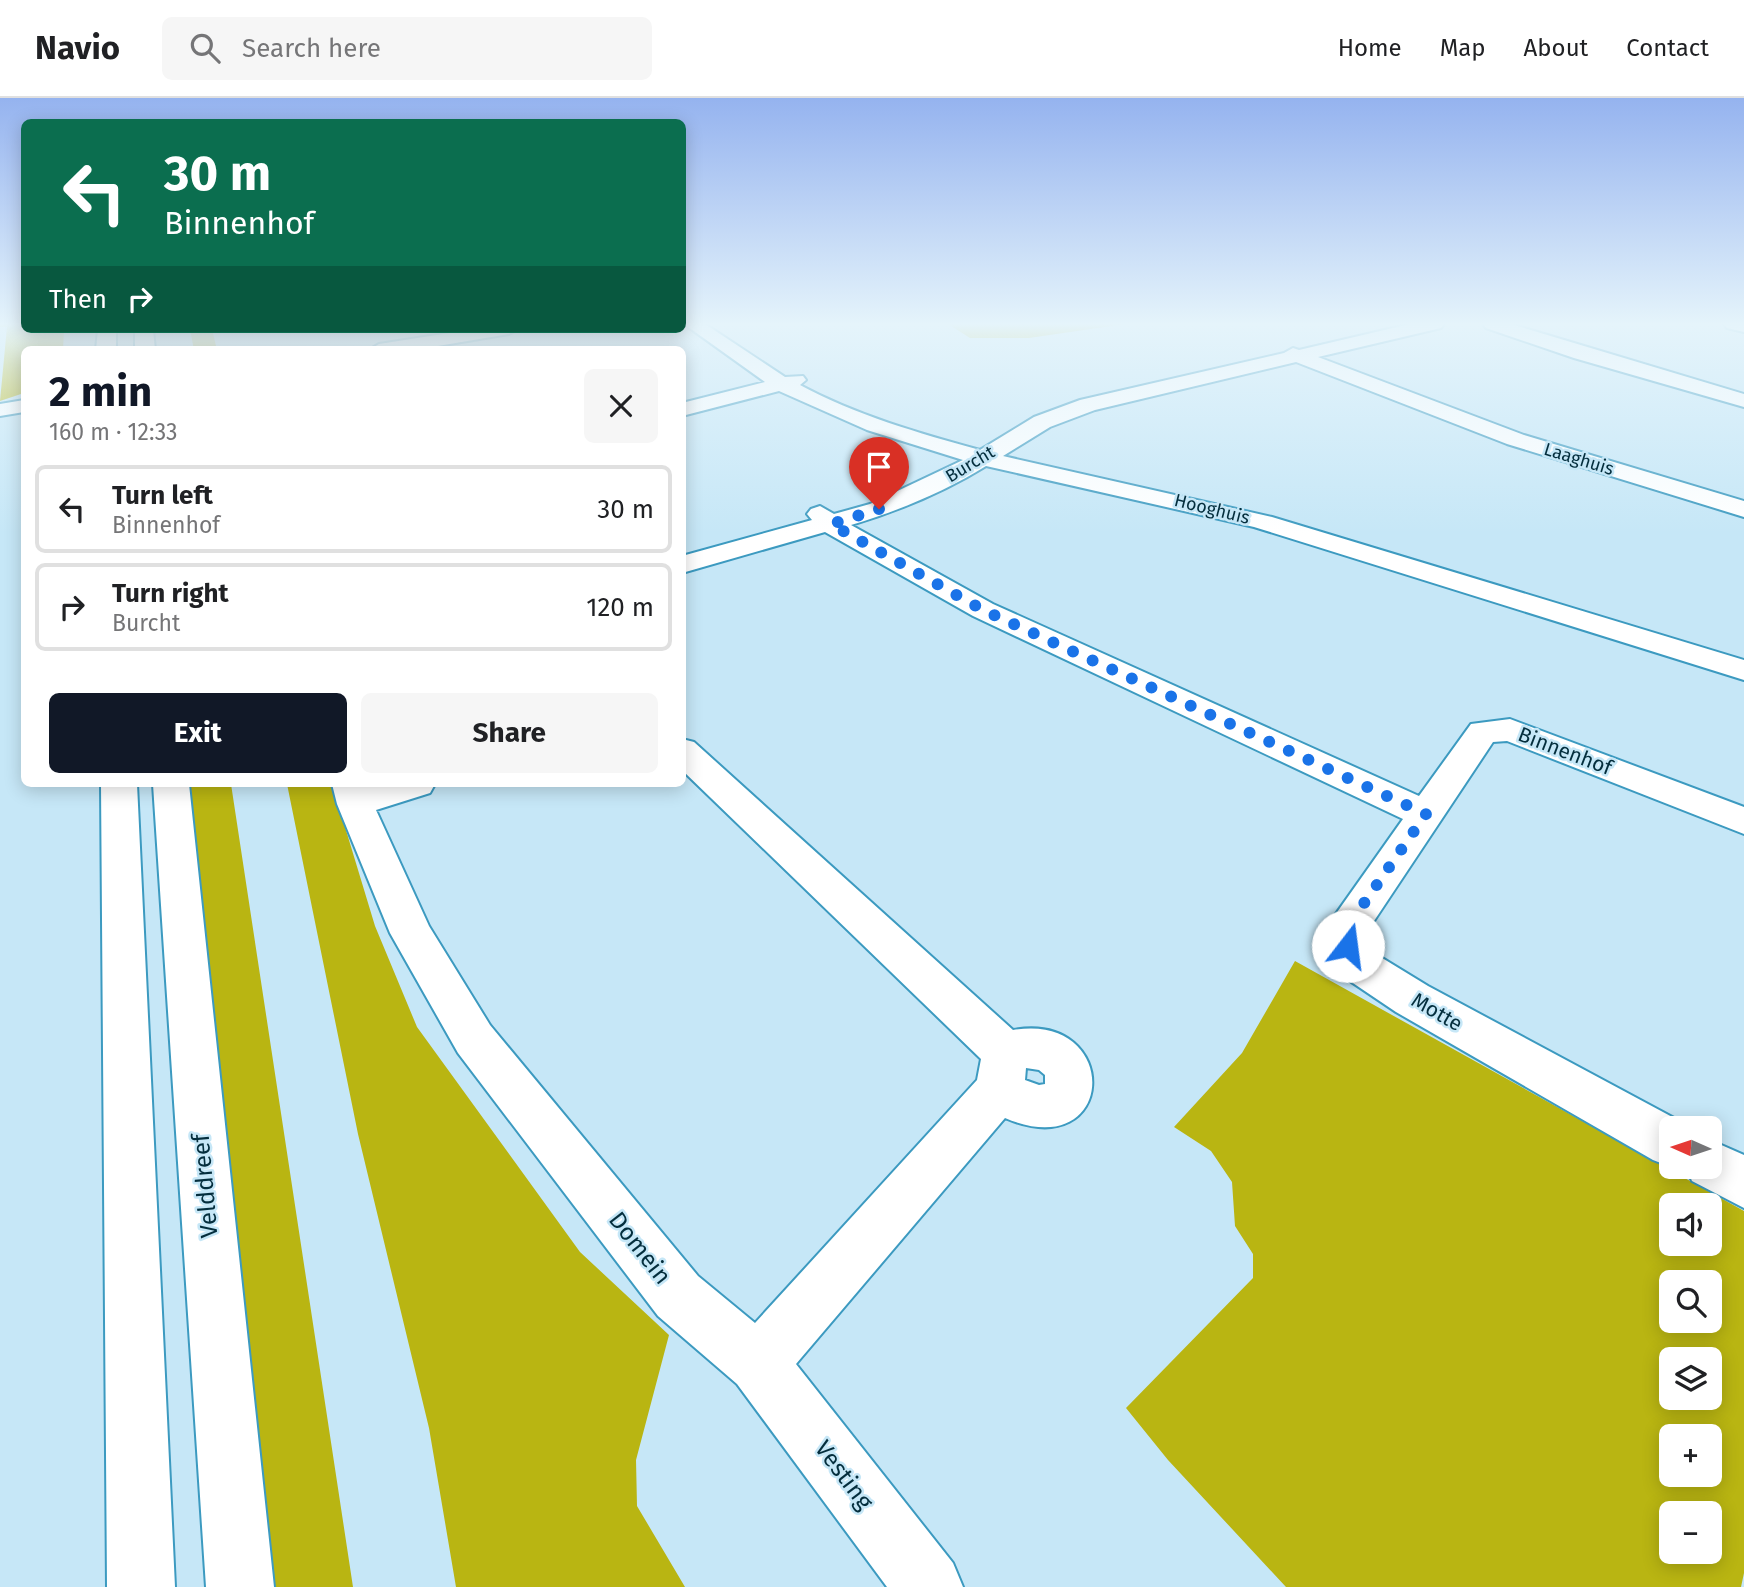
<!DOCTYPE html>
<html lang="en">
<head>
<meta charset="utf-8">
<style>
  body { margin:0; font-family:"Fira Sans",sans-serif; background:#f6f6f6; color:#202124; height:100vh; display:flex; flex-direction:column; font-size:26px; white-space:nowrap }
  * { box-sizing:border-box; margin:0 }
  p { font-size:23px; color:#757577 }
  .icon { flex:none; width:38px; height:38px; fill:none; stroke:currentColor; stroke-width:2; stroke-linecap:round; stroke-linejoin:round }
  .map { position:relative; flex:1; overflow:hidden }
  .sheet { position:absolute; left:21px; top:248px; width:665px; height:441px; display:flex; flex-direction:column; background:#fff; border-radius:10px; box-shadow:0 4px 18px #0003 }
  .sheet>* { flex:none }
  .guide { position:absolute; left:21px; top:21px; width:665px; height:214px; border-radius:10px; box-shadow:0 4px 18px #0003; background:#0b6e4f; color:#fff; overflow:hidden }
  .needle { width:46px; rotate:273deg }
  .buttons { position:absolute; left:1659px; top:1018px; display:grid; gap:14px }
  .buttons a { display:grid; place-items:center; width:63px; height:63px; border-radius:10px; background:#fff; box-shadow:0 4px 18px #0003; font-size:35px }
  .pin { position:absolute; display:grid; place-items:center; width:60px; height:60px; color:#fff; margin:-72px -30px; border-radius:50% 50% 50% 0; rotate:-45deg; box-shadow:0 0 7px #0007 }
  .pin .icon { rotate:45deg }
  .me { position:absolute; width:77px; margin:-38px; rotate:15deg; stroke-linejoin:round; filter:drop-shadow(0 0 5px #0008) }
  .turn { display:flex; align-items:center; gap:24px; height:147px; padding:0 28px; font-size:32px }
  .turn .icon { width:91px; height:91px; stroke-width:2.5 }
  .turn b { display:block; font-size:49px; line-height:60px }
  .then { display:flex; align-items:center; height:66px; padding:0 28px; background:#0003; gap:14px; font-size:26px }
  .round { display:grid; place-items:center; flex:none; width:74px; height:74px; border-radius:10px; background:#f6f6f6 }
  .head { display:flex; align-items:center; justify-content:space-between; height:119px; padding:0 28px }
  h1 { font-size:42px; font-weight:700; line-height:52px; color:#111827 }
  .action { display:flex; gap:14px; margin-top:auto; padding:14px 28px }
  .action a { flex:1; height:80px; border-radius:10px; background:#111827; color:#fff; font-size:28px; font-weight:700; line-height:80px; text-align:center }
  .action a+a { background:#f6f6f6; color:#202124 }
  ul { padding:0; list-style:none }
  li { display:flex; align-items:center; gap:21px; height:88px; margin:0 14px 10px; padding:0 14px; border:4px solid #e0e0e0; border-radius:10px }
  li div { flex:1 }
  li b { display:block; font-size:26px }
  li em { font-style:normal }
  header { display:flex; align-items:center; gap:42px; box-sizing:border-box; height:98px; padding:0 35px; background:#fff; border-bottom:2px solid #e0e0e0 }
  header strong { font-size:33px }
  nav { display:flex; gap:38px; margin-inline-start:auto; font-size:24px }
  .search { width:490px; height:63px; background:#f6f6f6; display:flex; align-items:center; gap:18px; box-sizing:border-box; padding:0 24px; border-radius:10px; color:#757577; font-size:26px }
  .map>svg:first-child { display:block }
  .green { fill:#b9b512; fill-rule:evenodd }
  .lines { fill:none; stroke-linecap:round; stroke-linejoin:round }
  .minor-casing { stroke:#3c9ac0; stroke-width:4 }
  .major-casing { stroke:#3c9ac0; stroke-width:4 }
  .minor { fill:#fff; fill-rule:evenodd }
  .major { fill:#fff; fill-rule:evenodd }
  .route { stroke:#1a73e8; stroke-width:12; stroke-dasharray:0 21.6 }
  .labels { text-anchor:middle; dominant-baseline:central; stroke-width:5; stroke-linejoin:round; paint-order:stroke }
  .far-street-label { font-size:18px; fill:#042e3d; stroke:#c6e7f7 }
  .street-label { font-size:21px; fill:#042e3d; stroke:#c6e7f7 }
  .near-street-label { font-size:24px; fill:#042e3d; stroke:#c6e7f7 }
</style>
</head>
<body>
<header>
<strong>Navio</strong>
<div class="search"><svg class="icon" aria-label="search" viewBox="0 0 24 24"><circle cx="10" cy="10" r="6"/><path d="M15 15l6 6"/></svg>Search here</div>
<nav><a>Home</a><a>Map</a><a>About</a><a>Contact</a></nav>
</header>
<div class="map">
<svg width="1744" height="1489" viewBox="0 0 1744 1489">
  <rect width="100%" height="100%" fill="#c6e7f7"/>
  <path class="green" d="M 0,226 L 24,226 L 24,231 L 64,231 L 63,252 L 24,252 L 24,295 L 0,303 L 7,229 L 0,229 Z
    M 948,226 L 1125,226 L 1029,240 L 970,240 Z
    M 190,231 L 212,231 L 217,252 L 194,252 Z
    M 183,686 L 231,686 L 353,1489 L 261,1489 Z
    M 287,686 L 332,686 L 375,828 L 417,929 L 580,1154 L 669,1237 L 636,1362 L 637,1408 L 685,1489 L 456,1489 L 429,1330 L 358,1036 Z
    M 1295,863 L 1744,1113 L 1744,1475 L 1741,1489 L 1286,1489 L 1168,1362 L 1126,1310 L 1253,1180 L 1253,1156 L 1235,1128 L 1232,1084 L 1211,1053 L 1174,1029 L 1242,955 ZM 1671,1108 L 1710,1108 L 1710,1146 L 1671,1146 ZM 1671,1185 L 1710,1185 L 1710,1223 L 1671,1223 ZM 1671,1262 L 1710,1262 L 1710,1300 L 1671,1300 ZM 1671,1339 L 1710,1339 L 1710,1377 L 1671,1377 ZM 1671,1416 L 1710,1416 L 1710,1454 L 1671,1454 Z"/>
  <g class="lines">
    <defs>
      <path id="minor" d="M 684,226 L 705,226 L 785,279 L 803,278 L 806,282 L 800,287 C 856,317 918,335 980,352 L 1034,319 L 1080,302 L 1284,255 L 1293,250 L 1299,252 L 1410,226 L 1444,226 L 1441,230 L 1318,259 L 1524,337 L 1744,403 L 1744,419 L 1507,346 L 1296,264 L 1095,312 L 1050,329 L 1003,358 L 1272,419 L 1744,562 L 1744,582 L 1254,429 L 986,368 C 944,394 898,413 851,427 L 993,506 L 1419,698 L 1471,626 L 1510,621 L 1744,709 L 1744,736 L 1507,643 L 1493,644 L 1370,829 L 1369,846 L 1374,855 L 1428,888 L 1689,1028 L 1690,1031 L 1671,1031 L 1671,1069 L 1653,1062 L 1396,914 L 1344,879 L 1327,848 L 1328,827 L 1403,721 L 973,518 L 825,434 L 682,475 L 682,458 L 812,422 L 807,416 L 811,411 L 820,408 L 834,416 L 870,406 L 963,362 L 867,332 L 779,293 L 682,318 L 682,305 L 765,284 Z
        M 1483,226 L 1511,226 L 1744,296 L 1744,309 L 1574,260 L 1486,230 Z
        M 1724,226 L 1744,226 L 1744,234 L 1727,230 Z
        M 475,231 L 518,231 L 509,236 L 414,252 L 369,252 L 379,246 Z
        M 24,302 L 24,314 L 0,318 L 0,306 Z
        M 682,641 L 694,644 L 1013,932 C 1122,913 1118,1068 1005,1020 L 796,1266 L 953,1465 L 963,1489 L 887,1489 L 737,1286 L 658,1218 L 458,955 L 390,835 L 337,706 L 332,686 L 368,686 L 369,689 L 435,686 L 430,695 L 376,712 L 429,828 L 490,927 L 698,1178 L 755,1225 L 977,982 L 981,961 L 682,672 ZM 1026,970 L 1039,972 L 1045,977 L 1045,986 L 1039,987 L 1025,982 Z
        M 1710,1042 L 1744,1057 L 1744,1110 L 1692,1083 L 1686,1069 L 1710,1069 Z"/>
      <path id="major" d="M 98,231 L 116,231 L 116,252 L 96,252 Z
        M 135,231 L 153,231 L 155,252 L 135,252 Z
        M 101,686 L 137,686 L 175,1489 L 107,1489 Z
        M 153,686 L 189,686 L 274,1489 L 206,1489 Z"/>
    </defs>
    <use href="#minor" class="minor-casing"/>
    <use href="#major" class="major-casing"/>
    <use href="#minor" class="minor"/>
    <use href="#major" class="major"/>
  </g>
  <linearGradient id="sky" x2="0" y2="1"><stop stop-color="#95b3ef"/><stop offset="0.52" stop-color="#e5f4fb"/><stop offset="1" stop-color="#e5f4fb" stop-opacity="0"/></linearGradient>
  <rect width="1744" height="435" fill="url(#sky)"/>
  <g class="lines">
    <path class="route" d="M 879,411 L 831,426 L 983,512 L 1426,716 L 1349,827 L 1348,848"/>
  </g>
  <g class="labels">
    <g class="far-street-label">
      <text transform="translate(1579 361) rotate(17)">Laaghuis</text>
      <text transform="translate(970 366) rotate(-31)">Burcht</text>
      <text transform="translate(1212 411) rotate(14)">Hooghuis</text>
    </g>
    <g class="street-label">
      <text transform="translate(1565 653) rotate(21)">Binnenhof</text>
      <text transform="translate(1437 914) rotate(30)">Motte</text>
    </g>
    <g class="near-street-label">
      <text transform="translate(205 1088) rotate(-95)">Velddreef</text>
      <text transform="translate(640 1150) rotate(52)">Domein</text>
      <text transform="translate(844 1377) rotate(53)">Vesting</text>
    </g>
  </g>
</svg>
<div class="buttons">
<a><svg class="needle" viewBox="-14 -14 28 28"><path d="M0-13l5 13h-10z" fill="#e53935"/><path d="M0 13l5-13h-10z" fill="#757577"/></svg></a>
<a><svg class="icon" aria-label="sound" viewBox="0 0 24 24"><path d="M4 9h4l5-4v14l-5-4H4zM17 9q2 3 0 6"/></svg></a>
<a><svg class="icon" aria-label="search" viewBox="0 0 24 24"><circle cx="10" cy="10" r="6"/><path d="M15 15l6 6"/></svg></a>
<a><svg class="icon" aria-label="layers" viewBox="0 0 24 24"><path d="M12 4l9 5-9 5-9-5zM3 14l9 5 9-5"/></svg></a>
<a>+</a>
<a>−</a>
</div>
<div class="pin" style="left:879px;top:411px;background:#d93025"><svg class="icon" aria-label="arrive" viewBox="0 0 24 24"><path d="M6 21V4h12l-3 4 3 4H6"/></svg></div>
<svg class="me" style="left:1348px;top:848px" viewBox="-20 -20 40 40"><circle r="19" fill="#fff"/><path d="M0-13L10 11 0 6-10 11z" fill="#1a73e8"/></svg>
<div class="guide">
<div class="turn"><svg class="icon" aria-label="left" viewBox="0 0 24 24"><path d="M17 20v-9H6M10 6l-5 5 5 5"/></svg><div><b>30 m</b>Binnenhof</div></div>
<div class="then">Then<svg class="icon" aria-label="right" viewBox="0 0 24 24"><path d="M7 20v-9h11M14 6l5 5-5 5"/></svg></div>
</div>
<section class="sheet">
<div class="head"><div><h1>2 min</h1><p>160 m · 12:33</p></div><a class="round"><svg class="icon" aria-label="close" viewBox="0 0 24 24"><path d="M6 6l12 12M18 6L6 18"/></svg></a></div>
<ul>
<li><svg class="icon" aria-label="left" viewBox="0 0 24 24"><path d="M17 20v-9H6M10 6l-5 5 5 5"/></svg><div><b>Turn left</b><p>Binnenhof</p></div><em>30 m</em></li>
<li><svg class="icon" aria-label="right" viewBox="0 0 24 24"><path d="M7 20v-9h11M14 6l5 5-5 5"/></svg><div><b>Turn right</b><p>Burcht</p></div><em>120 m</em></li>
</ul>
<div class="action"><a>Exit</a><a>Share</a></div>
</section>
</div>
</body>
</html>
